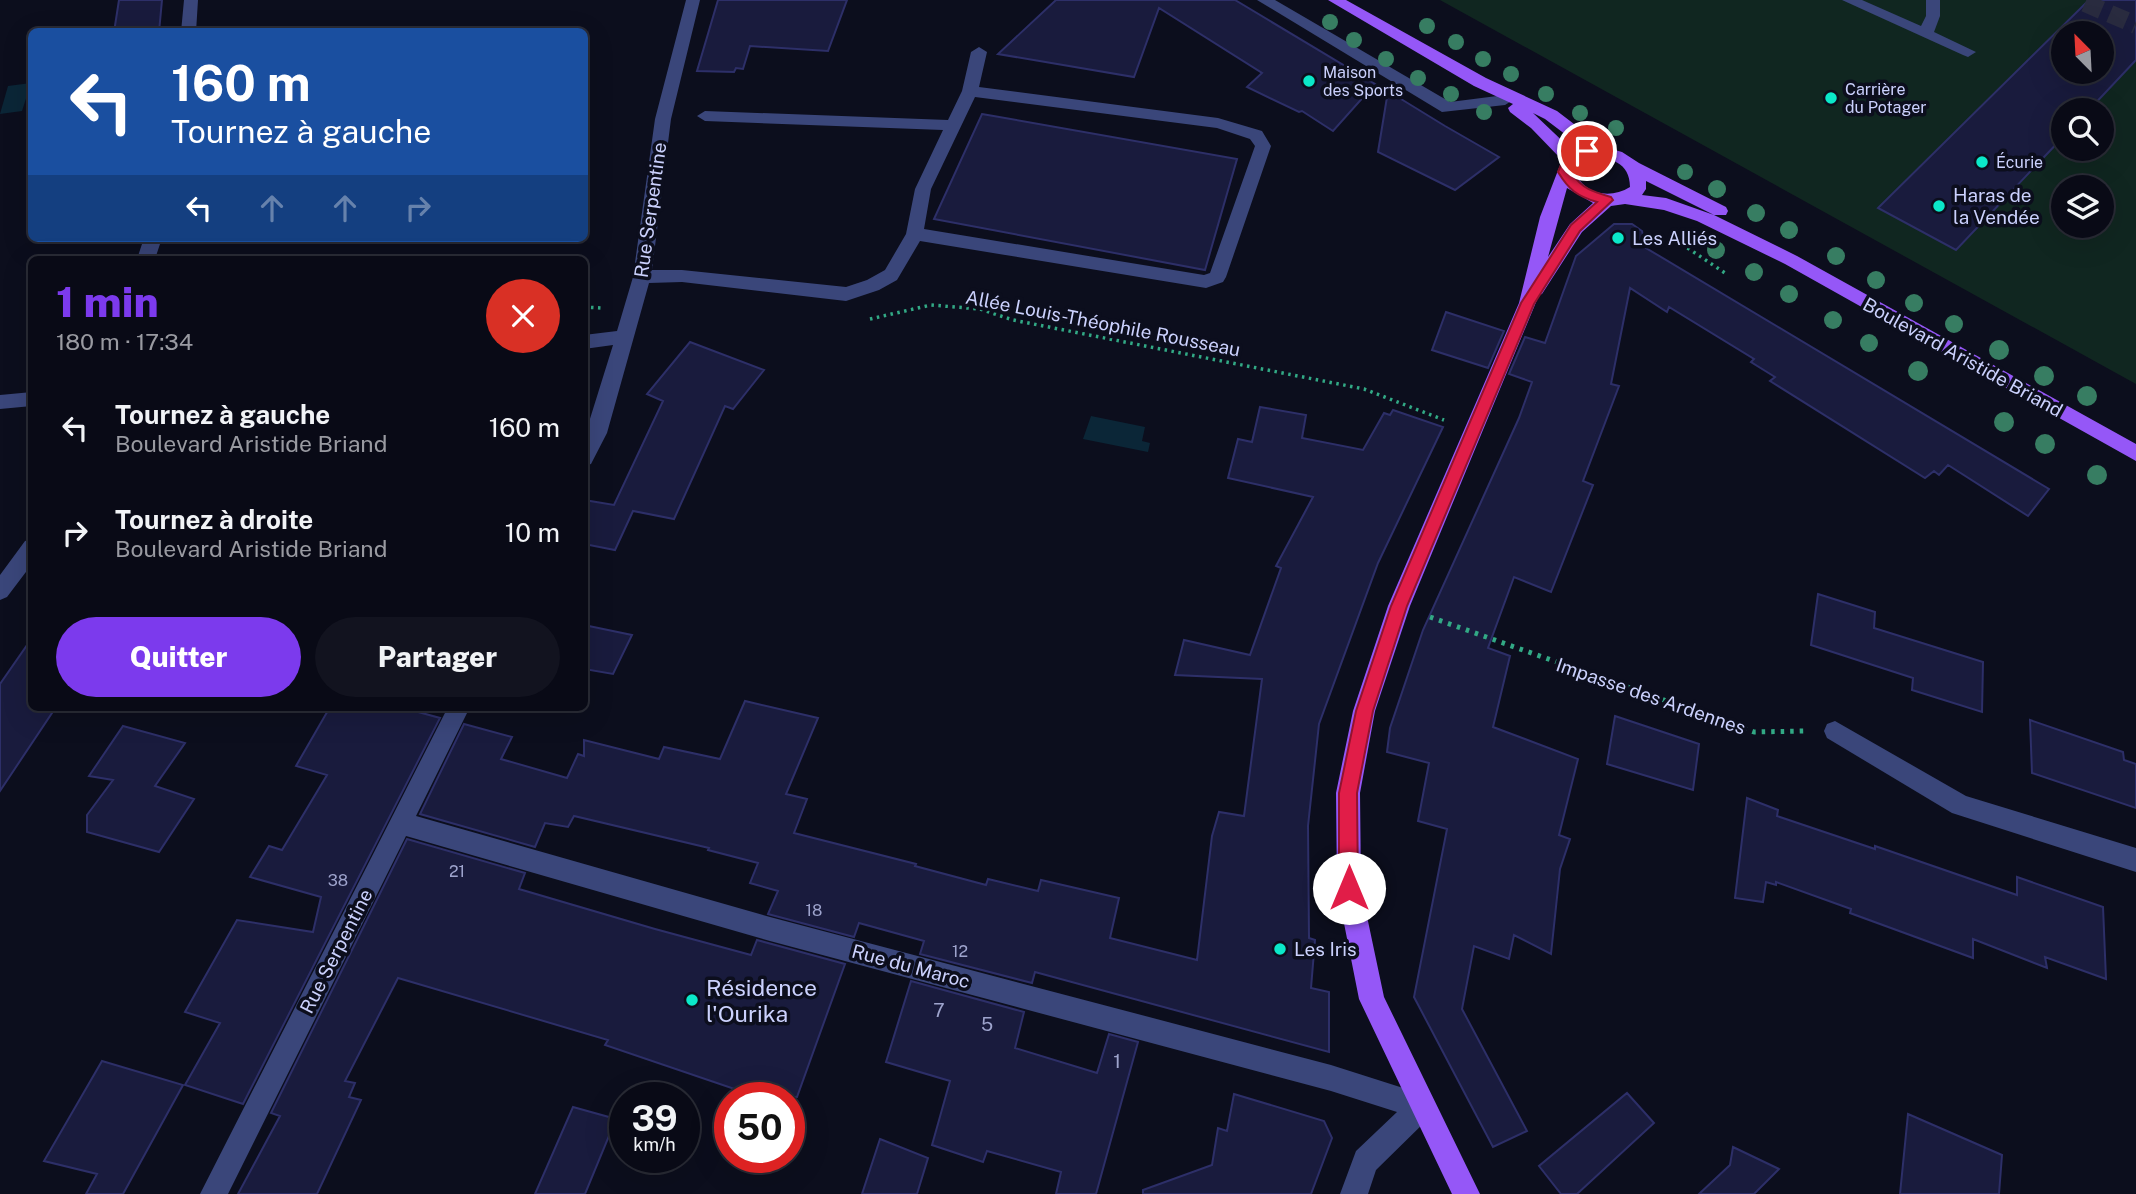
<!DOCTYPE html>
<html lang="fr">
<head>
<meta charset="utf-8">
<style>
  body { margin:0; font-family:"Public Sans",sans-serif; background:#12131f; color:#f1f3f6; height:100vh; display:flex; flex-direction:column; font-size:26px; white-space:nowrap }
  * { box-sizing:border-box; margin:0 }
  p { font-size:23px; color:#999aa1 }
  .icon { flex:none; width:38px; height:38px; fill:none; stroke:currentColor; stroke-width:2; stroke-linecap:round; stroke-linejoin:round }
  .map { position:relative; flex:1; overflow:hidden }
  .side { position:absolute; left:28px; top:256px; width:560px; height:455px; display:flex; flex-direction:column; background:#090a16; border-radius:10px; box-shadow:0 7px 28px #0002,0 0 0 2px #292b35 }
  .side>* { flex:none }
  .banner { position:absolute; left:28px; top:28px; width:560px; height:214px; border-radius:10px; box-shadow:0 7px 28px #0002,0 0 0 2px #292b35; background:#1a4fa0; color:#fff; overflow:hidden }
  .needle { width:46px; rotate:336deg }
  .controls { position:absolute; left:2051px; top:21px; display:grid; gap:14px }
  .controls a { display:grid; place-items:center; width:63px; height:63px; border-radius:50%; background:#090a16; box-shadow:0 7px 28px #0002,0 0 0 2px #292b35; font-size:35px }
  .speed { position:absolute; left:609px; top:1082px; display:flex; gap:14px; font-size:35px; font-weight:700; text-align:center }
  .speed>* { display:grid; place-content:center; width:91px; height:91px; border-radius:50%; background:#090a16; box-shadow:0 7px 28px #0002,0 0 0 2px #292b35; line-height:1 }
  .speed small { font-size:18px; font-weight:400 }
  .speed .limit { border:10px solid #d22; background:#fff; color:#111 }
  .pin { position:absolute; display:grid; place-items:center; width:60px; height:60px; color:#fff; margin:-30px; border:4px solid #fff; border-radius:50%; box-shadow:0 2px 7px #0007 }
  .me { position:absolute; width:77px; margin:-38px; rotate:0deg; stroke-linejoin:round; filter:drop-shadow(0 0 5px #0008) }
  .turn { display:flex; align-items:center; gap:24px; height:147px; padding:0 28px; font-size:32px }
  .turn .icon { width:91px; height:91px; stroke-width:2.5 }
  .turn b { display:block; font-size:49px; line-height:60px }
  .lanes { display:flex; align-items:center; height:66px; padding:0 28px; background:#0003; justify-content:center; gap:35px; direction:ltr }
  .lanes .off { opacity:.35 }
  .round { display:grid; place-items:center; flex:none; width:74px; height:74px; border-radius:37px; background:#12131f }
  .summary { display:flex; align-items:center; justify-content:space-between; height:119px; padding:0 28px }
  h1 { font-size:42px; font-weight:800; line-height:52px; color:#7c3aed }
  .action { display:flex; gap:14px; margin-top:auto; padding:14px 28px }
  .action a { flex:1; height:80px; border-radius:42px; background:#7c3aed; color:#fff; font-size:28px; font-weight:800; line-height:80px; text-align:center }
  .action a+a { background:#12131f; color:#f1f3f6 }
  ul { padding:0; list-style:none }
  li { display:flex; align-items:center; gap:21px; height:105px; padding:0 28px }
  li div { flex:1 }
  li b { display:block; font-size:26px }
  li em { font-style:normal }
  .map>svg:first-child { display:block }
  .green { fill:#102620; fill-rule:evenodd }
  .water { fill:#0b2637 }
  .building { fill:#191b3d; stroke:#2d2f68; stroke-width:2; fill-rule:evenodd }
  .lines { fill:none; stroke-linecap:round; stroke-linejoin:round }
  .minor-tunnel { stroke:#292b3f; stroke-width:18; stroke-dasharray:18 9; stroke-linecap:butt }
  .path-far1 { stroke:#32a985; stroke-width:3.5; stroke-dasharray:2.5 4.5; stroke-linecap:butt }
  .path { stroke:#32a985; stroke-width:5; stroke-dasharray:3.5 6; stroke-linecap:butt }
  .minor { fill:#3a467a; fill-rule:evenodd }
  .major { fill:#9557f7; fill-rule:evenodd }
  .tree { fill:#377d62 }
  .route { fill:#e11d48; stroke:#92132f; stroke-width:2 }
  .poi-dot { fill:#0be8c9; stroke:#0c0e1d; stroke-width:2.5 }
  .labels { text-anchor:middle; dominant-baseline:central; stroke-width:7; stroke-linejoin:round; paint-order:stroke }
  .far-poi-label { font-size:16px; fill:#cbd1fd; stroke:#0c0e1d; text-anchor:start }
  .number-label { font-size:16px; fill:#9ea4cd }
  .poi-label { font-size:19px; fill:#cbd1fd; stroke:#0c0e1d; text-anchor:start }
  .street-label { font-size:19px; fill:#cbd1fd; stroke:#0c0e1d }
  .near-number-label { font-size:19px; fill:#9ea4cd }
  .near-poi-label { font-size:23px; fill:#cbd1fd; stroke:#0c0e1d; text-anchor:start }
</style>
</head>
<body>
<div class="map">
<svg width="2136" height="1194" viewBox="0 0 2136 1194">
  <rect width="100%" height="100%" fill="#0c0e1d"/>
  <path class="green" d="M 1440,0 L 2136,0 L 2136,384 ZM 2063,33 L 2102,33 L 2102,72 L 2063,72 ZM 2063,110 L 2102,110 L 2102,149 L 2063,149 ZM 2063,187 L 2102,187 L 2102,226 L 2063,226 Z"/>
  <path class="water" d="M 31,83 L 22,111 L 0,114 L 8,86 Z
    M 1091,416 L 1145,427 L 1142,441 L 1150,443 L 1148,452 L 1083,439 Z"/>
  <path class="building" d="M 119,0 L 162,0 L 159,32 L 114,32 Z
    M 718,0 L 847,0 L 828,51 L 750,46 L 743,69 L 736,68 L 734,72 L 697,71 Z
    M 1056,0 L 1235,0 L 1375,84 L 1333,131 L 1302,111 L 1299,112 L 1247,87 L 1262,73 L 1159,8 L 1134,77 L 998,54 Z
    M 2089,0 L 2136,0 L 2136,60 L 2089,110 L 2063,110 L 2063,137 L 1956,250 L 1878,208 ZM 2063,33 L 2102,33 L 2102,72 L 2063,72 Z
    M 1388,91 L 1445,126 L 1499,157 L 1455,190 L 1378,152 Z
    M 982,114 L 1237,159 L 1205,270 L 934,219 Z
    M 1614,224 L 1632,224 L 1642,231 L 1646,248 L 2049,489 L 2028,516 L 1948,465 L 1939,475 L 1934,471 L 1925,478 L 1770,381 L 1775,377 L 1751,362 L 1754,359 L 1669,307 L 1667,312 L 1630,288 L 1611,384 L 1619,386 L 1583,481 L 1593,485 L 1551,592 L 1514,577 L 1488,648 L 1510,656 L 1493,727 L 1578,759 L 1559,835 L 1570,839 L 1560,869 L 1551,954 L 1514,935 L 1509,959 L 1474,946 L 1462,1009 L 1527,1131 L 1493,1147 L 1414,997 L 1447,829 L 1418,821 L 1429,763 L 1387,752 L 1390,728 L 1423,630 L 1519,418 L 1532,382 L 1509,374 L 1525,337 L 1545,343 L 1576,256 Z
    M 1446,312 L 1504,331 L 1488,368 L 1432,350 Z
    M 690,342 L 764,370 L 733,409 L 725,406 L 674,519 L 633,511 L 615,550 L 584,544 L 584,500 L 614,505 L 663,401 L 647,394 Z
    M 1260,407 L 1306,415 L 1302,438 L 1363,450 L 1384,413 L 1390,415 L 1393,410 L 1443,427 L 1378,563 L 1319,724 L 1308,826 L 1309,938 L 1315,940 L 1311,988 L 1329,992 L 1329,1052 L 1035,972 L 1032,983 L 920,954 L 924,941 L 859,923 L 854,937 L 768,914 L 778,891 L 750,883 L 758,863 L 708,850 L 709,848 L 574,816 L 568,827 L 545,823 L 535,847 L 420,814 L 464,724 L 512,737 L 501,759 L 567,778 L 578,754 L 584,756 L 584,740 L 659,759 L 664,747 L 720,759 L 745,701 L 818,718 L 786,794 L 807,799 L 794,833 L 916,864 L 915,866 L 986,885 L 988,879 L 1038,891 L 1041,880 L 1119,898 L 1110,938 L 1197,960 L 1212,836 L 1219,812 L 1244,816 L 1262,679 L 1175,675 L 1184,640 L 1250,655 L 1281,568 L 1276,566 L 1313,497 L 1228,478 L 1238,439 L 1252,442 Z
    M 1818,594 L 1875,612 L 1874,628 L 1983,662 L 1982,712 L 1912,690 L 1913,678 L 1811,645 Z
    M 584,625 L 632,635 L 613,674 L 584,669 Z
    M 32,638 L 32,707 L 56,707 L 0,791 L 0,684 Z
    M 330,707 L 400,707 L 440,718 L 243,1104 L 185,1085 L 220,1023 L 185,1012 L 237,920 L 313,932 L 321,897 L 250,877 L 269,846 L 282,850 L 327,775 L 296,766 Z
    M 1615,716 L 1699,744 L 1693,790 L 1607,764 Z
    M 2030,720 L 2123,752 L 2124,760 L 2136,764 L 2136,808 L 2032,773 Z
    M 123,726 L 185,743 L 155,786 L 194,799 L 159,852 L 87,832 L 87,815 L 113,780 L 89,776 Z
    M 1747,798 L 1778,810 L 1777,816 L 1875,849 L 1875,846 L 2017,895 L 2017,877 L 2103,907 L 2106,979 L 2045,957 L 2047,968 L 1973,939 L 1973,958 L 1850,913 L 1851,909 L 1776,882 L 1776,885 L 1766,882 L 1763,902 L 1735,898 Z
    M 407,839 L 525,873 L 519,889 L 655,929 L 751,955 L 757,940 L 845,964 L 797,1097 L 758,1097 L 605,1045 L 608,1040 L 398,978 L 345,1081 L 355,1083 L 349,1097 L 361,1100 L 317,1194 L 238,1194 L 280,1116 L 271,1113 Z
    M 911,981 L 1024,1012 L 1015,1048 L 1097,1073 L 1109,1034 L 1138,1042 L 1096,1194 L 1056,1194 L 1061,1172 L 987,1151 L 983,1162 L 932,1145 L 950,1081 L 886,1062 Z
    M 102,1061 L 183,1085 L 123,1194 L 86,1194 L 97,1174 L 44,1161 Z
    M 1627,1093 L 1654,1123 L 1577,1194 L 1561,1194 L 1539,1166 Z
    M 1234,1094 L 1324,1121 L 1332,1138 L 1311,1194 L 1143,1194 L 1143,1190 L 1212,1165 L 1218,1128 L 1227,1131 Z
    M 573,1107 L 616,1119 L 585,1194 L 535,1194 Z
    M 1908,1114 L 2002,1155 L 1999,1194 L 1900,1194 Z
    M 880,1139 L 928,1158 L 917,1194 L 862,1194 Z
    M 1733,1147 L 1779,1169 L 1754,1194 L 1699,1194 L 1730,1165 Z"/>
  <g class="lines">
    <path class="minor-tunnel" d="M 2085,3 L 2136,25"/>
    <path class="path-far1" d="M 1688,238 L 1683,245 L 1728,275
      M 584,307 L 601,308
      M 870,319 L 931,305 L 980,309 L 1013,320 L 1364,389 L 1444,420"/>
    <path class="path" d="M 1430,617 L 1754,732 L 1804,731"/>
    <path class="minor" d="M 184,0 L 198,0 L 196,32 L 181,32 Z
      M 686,0 L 700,0 L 671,119 L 652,270 L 682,270 L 846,287 L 867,280 L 885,270 L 906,234 L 915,189 L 943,130 L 705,121 L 697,116 L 705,111 L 948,120 L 962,91 L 971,52 L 979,47 L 987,52 L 979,87 L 1218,118 L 1262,131 L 1271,146 L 1226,277 L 1223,282 L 1206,288 L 920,241 L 897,280 L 879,290 L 846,301 L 682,282 L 649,283 L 607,433 L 591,464 L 584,466 L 584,438 L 613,345 L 584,349 L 584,335 L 617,331 L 633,277 L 655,119 ZM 975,97 L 1217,128 L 1250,139 L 1255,146 L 1210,273 L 1204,275 L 924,229 L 931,189 Z
      M 1257,0 L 1275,0 L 1450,102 L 1505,95 L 1513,100 L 1505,105 L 1442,112 Z
      M 1842,0 L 1862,0 L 1921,26 L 1926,16 L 1926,0 L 1940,0 L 1940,16 L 1934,32 L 1976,52 L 1968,57 L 1963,55 Z
      M 144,238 L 162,238 L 155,259 L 137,259 Z
      M 32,392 L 32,406 L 0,409 L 0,395 Z
      M 32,539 L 32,564 L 7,597 L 0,600 L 0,575 L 25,541 Z
      M 448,707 L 470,707 L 416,816 L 770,917 L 1331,1065 L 1422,1094 L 1431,1098 L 1435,1107 L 1431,1116 L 1376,1170 L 1368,1194 L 1340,1194 L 1356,1151 L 1397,1112 L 1331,1091 L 770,941 L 406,836 L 228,1194 L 200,1194 Z
      M 1835,721 L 1966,796 L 2136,848 L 2136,872 L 1952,813 L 1827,738 L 1824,731 L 1827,724 Z"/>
    <path class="major" d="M 1328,0 L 1346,0 L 1486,78 L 1557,111 L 1604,147 L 1622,152 L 1639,163 L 1726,207 L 1728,211 L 1726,215 L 1714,215 L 1797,256 L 2136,444 L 2136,461 L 1785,264 L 1697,221 L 1664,210 L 1625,204 L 1611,206 L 1582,232 L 1542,294 L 1539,295 L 1410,606 L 1375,711 L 1360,793 L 1361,888 L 1384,997 L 1480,1194 L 1452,1194 L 1359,999 L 1337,888 L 1336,793 L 1353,711 L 1388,606 L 1519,303 L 1540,217 L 1562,160 L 1531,128 L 1510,112 L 1508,108 L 1513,104 L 1474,86 ZM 1533,113 L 1545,119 L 1582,147 L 1573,151 ZM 1589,157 C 1610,157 1630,162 1630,187 C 1609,200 1581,194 1574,168 L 1577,162 ZM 1646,181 L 1714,215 L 1666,198 L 1642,195 L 1646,189 ZM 1567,188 L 1593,203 L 1570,224 L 1548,257 Z"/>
  </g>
  <g class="tree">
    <circle cx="1330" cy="22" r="8"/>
    <circle cx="1427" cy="26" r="8"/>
    <circle cx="1354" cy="40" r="8"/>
    <circle cx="1456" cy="42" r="8"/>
    <circle cx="1386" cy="59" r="8"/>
    <circle cx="1483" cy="59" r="8"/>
    <circle cx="1511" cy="74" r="8"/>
    <circle cx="1418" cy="78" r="8"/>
    <circle cx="1451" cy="94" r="8"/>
    <circle cx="1546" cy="94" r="8"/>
    <circle cx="1484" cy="112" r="8"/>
    <circle cx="1580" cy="113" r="8"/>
    <circle cx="1616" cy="128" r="8"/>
    <circle cx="1685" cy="172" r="8"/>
    <circle cx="1717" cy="189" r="9"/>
    <circle cx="1756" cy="213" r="9"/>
    <circle cx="1789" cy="230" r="9"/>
    <circle cx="1716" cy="250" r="9"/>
    <circle cx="1836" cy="256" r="9"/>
    <circle cx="1754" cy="272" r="9"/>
    <circle cx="1876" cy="280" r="9"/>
    <circle cx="1789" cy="294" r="9"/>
    <circle cx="1914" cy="303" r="9"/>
    <circle cx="1833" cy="320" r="9"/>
    <circle cx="1954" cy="324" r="9"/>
    <circle cx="1869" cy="343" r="9"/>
    <circle cx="1999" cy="350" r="10"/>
    <circle cx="1918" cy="371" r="10"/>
    <circle cx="2044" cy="376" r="10"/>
    <circle cx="2087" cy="396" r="10"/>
    <circle cx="2004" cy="422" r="10"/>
    <circle cx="2045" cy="444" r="10"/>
    <circle cx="2097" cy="475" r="10"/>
  </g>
  <path class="route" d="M 1587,147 L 1594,151 L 1575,160 L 1571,172 C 1582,189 1593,192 1611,197 L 1613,200 L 1580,231 L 1534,304 L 1407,606 L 1373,711 L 1357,793 L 1358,888 L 1355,894 L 1349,897 L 1342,894 L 1339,888 L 1339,793 L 1356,711 L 1391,606 L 1521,303 L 1571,225 L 1597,202 C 1577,196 1569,190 1558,172 L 1565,155 Z"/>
  <g class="poi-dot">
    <circle cx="1309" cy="81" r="7"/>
    <circle cx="1831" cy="98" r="7"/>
    <circle cx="1982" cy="162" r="7"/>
    <circle cx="1939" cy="206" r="7"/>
    <circle cx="1618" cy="238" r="7"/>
    <circle cx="1280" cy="949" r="7"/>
    <circle cx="692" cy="1000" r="7"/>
  </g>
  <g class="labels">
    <g class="far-poi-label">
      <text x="1323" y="72">Maison<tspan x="1323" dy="18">des Sports</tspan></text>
      <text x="1845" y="89">Carrière<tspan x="1845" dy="18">du Potager</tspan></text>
      <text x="1996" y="162">Écurie</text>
    </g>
    <g class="number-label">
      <text x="457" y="871">21</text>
      <text x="338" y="880">38</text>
      <text x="814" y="910">18</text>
      <text x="960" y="951">12</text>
    </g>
    <g class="poi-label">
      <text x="1953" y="195">Haras de<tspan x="1953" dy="22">la Vendée</tspan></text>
      <text x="1632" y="238">Les Alliés</text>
      <text x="1294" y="949">Les Iris</text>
    </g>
    <g class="street-label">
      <text transform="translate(650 210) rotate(-82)">Rue Serpentine</text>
      <text transform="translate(1103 323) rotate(11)">Allée Louis-Théophile Rousseau</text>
      <text transform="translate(1963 357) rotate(29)">Boulevard Aristide Briand</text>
      <text transform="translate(1651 696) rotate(19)">Impasse des Ardennes</text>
      <text transform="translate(336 951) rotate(-63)">Rue Serpentine</text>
      <text transform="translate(911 966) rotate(15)">Rue du Maroc</text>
    </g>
    <g class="near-number-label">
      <text x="939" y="1010">7</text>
      <text x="987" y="1024">5</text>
      <text x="1117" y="1061">1</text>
    </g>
    <g class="near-poi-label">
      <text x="706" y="987">Résidence<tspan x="706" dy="26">l'Ourika</tspan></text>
    </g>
  </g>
</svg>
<div class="controls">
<a><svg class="needle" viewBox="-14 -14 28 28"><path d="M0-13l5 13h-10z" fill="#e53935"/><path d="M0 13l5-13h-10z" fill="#999aa1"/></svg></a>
<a><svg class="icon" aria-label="search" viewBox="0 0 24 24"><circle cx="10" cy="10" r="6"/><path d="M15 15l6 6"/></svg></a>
<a><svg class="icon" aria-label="layers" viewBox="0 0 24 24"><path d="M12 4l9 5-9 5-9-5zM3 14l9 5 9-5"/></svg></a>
</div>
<div class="speed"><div>39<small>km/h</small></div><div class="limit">50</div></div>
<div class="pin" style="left:1587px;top:151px;background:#d93025"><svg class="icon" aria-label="arrive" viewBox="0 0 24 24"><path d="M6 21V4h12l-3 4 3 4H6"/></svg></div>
<svg class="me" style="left:1349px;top:888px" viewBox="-20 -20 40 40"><circle r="19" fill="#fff"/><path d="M0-13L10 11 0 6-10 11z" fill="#e11d48"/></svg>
<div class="banner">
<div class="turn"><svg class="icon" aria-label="left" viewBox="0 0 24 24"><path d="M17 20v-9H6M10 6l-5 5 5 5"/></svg><div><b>160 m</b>Tournez à gauche</div></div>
<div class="lanes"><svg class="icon" aria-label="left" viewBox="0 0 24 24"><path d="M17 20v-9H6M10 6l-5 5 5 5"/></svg><svg class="icon off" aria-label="ahead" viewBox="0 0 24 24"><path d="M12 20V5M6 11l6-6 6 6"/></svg><svg class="icon off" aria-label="ahead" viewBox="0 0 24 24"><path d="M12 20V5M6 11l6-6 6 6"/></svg><svg class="icon off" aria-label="right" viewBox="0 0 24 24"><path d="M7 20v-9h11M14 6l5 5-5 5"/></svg></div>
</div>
<section class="side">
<div class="summary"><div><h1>1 min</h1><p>180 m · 17:34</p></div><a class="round" style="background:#d93025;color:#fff"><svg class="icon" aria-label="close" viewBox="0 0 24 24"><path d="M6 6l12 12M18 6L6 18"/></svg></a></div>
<ul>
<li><svg class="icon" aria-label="left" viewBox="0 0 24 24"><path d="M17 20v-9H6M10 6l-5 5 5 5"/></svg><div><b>Tournez à gauche</b><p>Boulevard Aristide Briand</p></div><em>160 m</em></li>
<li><svg class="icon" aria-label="right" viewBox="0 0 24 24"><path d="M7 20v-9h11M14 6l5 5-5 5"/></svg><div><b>Tournez à droite</b><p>Boulevard Aristide Briand</p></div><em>10 m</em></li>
</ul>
<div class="action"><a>Quitter</a><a>Partager</a></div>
</section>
</div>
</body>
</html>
